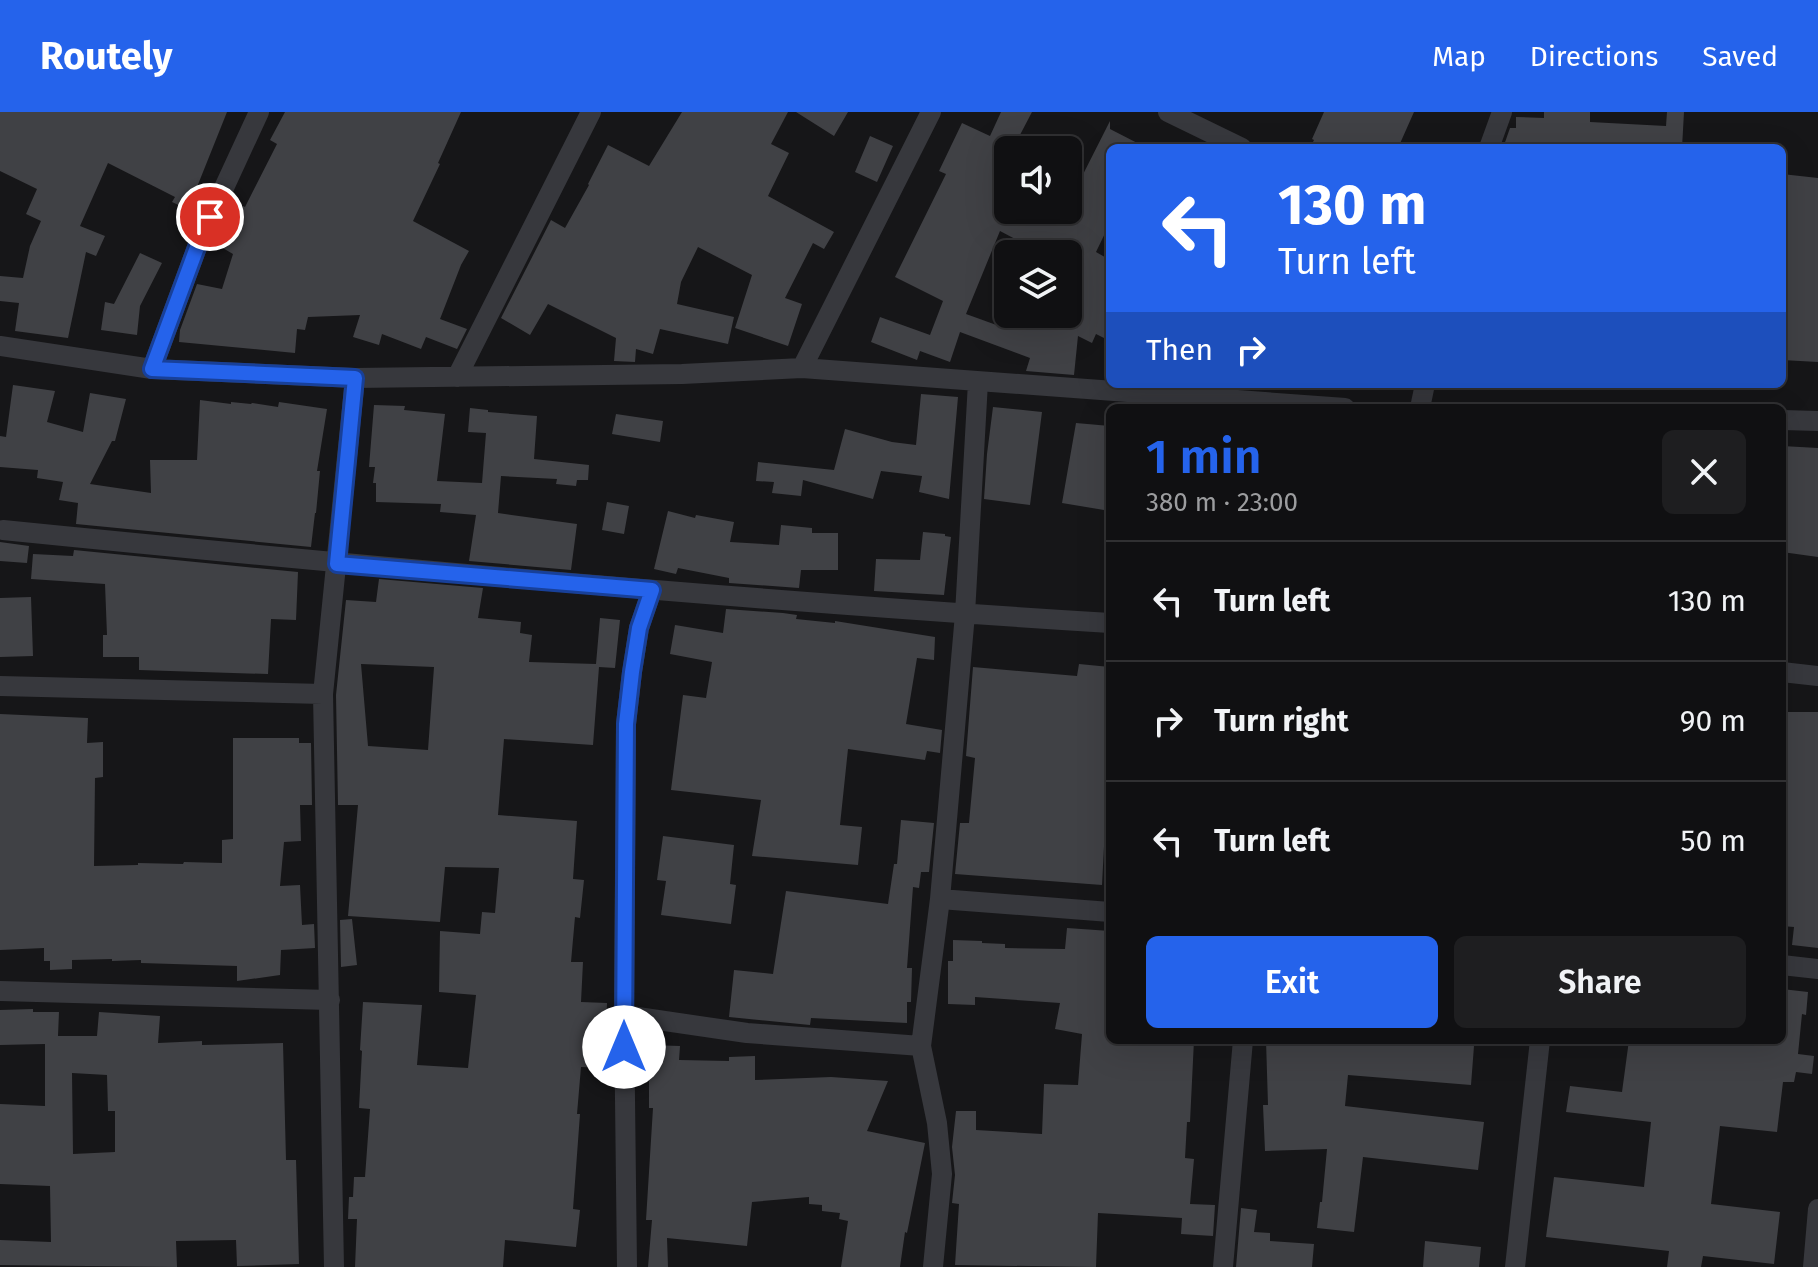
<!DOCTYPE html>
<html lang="en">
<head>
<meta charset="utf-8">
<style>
  body { margin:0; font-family:"Fira Sans",sans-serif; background:#1e1e20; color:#f1f3f6; height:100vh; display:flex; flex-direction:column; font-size:30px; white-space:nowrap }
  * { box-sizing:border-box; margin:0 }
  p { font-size:26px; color:#9c9d9f }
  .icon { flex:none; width:44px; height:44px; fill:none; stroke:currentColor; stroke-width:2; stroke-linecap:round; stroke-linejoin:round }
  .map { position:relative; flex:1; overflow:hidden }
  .sheet { position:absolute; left:1106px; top:292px; width:680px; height:640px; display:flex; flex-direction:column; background:#101012; border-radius:12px; box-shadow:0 8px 32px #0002,0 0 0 2px #303032 }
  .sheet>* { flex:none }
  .hud { position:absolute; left:1106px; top:32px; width:680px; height:244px; border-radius:12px; box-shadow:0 8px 32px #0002,0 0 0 2px #303032; background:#2563eb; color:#fff; overflow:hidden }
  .controls { position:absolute; left:994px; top:24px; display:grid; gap:16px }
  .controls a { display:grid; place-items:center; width:88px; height:88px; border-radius:12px; background:#101012; box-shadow:0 8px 32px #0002,0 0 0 2px #303032; font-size:40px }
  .pin { position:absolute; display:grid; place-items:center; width:68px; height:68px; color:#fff; margin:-34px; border:4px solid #fff; border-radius:50%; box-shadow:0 2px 8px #0007 }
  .me { position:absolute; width:88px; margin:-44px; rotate:0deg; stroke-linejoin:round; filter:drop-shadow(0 0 6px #0008) }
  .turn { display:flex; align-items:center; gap:28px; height:168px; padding:0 40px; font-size:36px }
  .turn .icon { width:104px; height:104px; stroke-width:2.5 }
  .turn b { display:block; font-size:56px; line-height:68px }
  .then { display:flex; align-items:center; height:76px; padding:0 40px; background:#0003; gap:16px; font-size:30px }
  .round { display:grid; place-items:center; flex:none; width:84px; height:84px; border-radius:12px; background:#1e1e20 }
  .summary { display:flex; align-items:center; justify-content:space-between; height:136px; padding:0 40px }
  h1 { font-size:48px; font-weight:600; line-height:60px; color:#2563eb }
  .button { display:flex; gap:16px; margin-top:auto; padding:16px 40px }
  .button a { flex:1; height:92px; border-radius:12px; background:#2563eb; color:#fff; font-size:32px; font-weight:600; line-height:92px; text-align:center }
  .button a+a { background:#1e1e20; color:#f1f3f6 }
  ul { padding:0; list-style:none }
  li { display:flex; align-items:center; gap:24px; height:120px; padding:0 40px; border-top:2px solid #303032 }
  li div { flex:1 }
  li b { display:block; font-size:30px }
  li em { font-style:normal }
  header { display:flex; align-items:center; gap:48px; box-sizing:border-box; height:112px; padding:0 40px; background:#2563eb; color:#fff }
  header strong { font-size:38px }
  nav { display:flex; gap:44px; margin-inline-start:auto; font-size:28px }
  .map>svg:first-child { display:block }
  .building { fill:#404145; fill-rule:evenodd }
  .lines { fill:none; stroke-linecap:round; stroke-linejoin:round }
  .minor { stroke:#37383d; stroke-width:20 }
  .route-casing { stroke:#184099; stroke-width:20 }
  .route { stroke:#2563eb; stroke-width:14 }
</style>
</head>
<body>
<header>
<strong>Routely</strong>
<nav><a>Map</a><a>Directions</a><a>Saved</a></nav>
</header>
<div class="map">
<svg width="1818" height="1155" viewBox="0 0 1818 1155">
  <rect width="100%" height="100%" fill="#161618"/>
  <path class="building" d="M 0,0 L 227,0 L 197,75 L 199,76 L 189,98 L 172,90 L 175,85 L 108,51 L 80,114 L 105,124 L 96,144 L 86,140 L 68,226 L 15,219 L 19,191 L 0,189 L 0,164 L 23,166 L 30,134 L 41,109 L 26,102 L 37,77 L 0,59 Z
    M 285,0 L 461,0 L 438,51 L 440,52 L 413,109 L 469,139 L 461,153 L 440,207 L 467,217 L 457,237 L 426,225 L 421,237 L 382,222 L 379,233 L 353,225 L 360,203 L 308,205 L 305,218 L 297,217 L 295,241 L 179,230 L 180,218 L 197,172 L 222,177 L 233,142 L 221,135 L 243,94 L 245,95 L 277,32 L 270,28 Z
    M 682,0 L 788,0 L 771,32 L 789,41 L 768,84 L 834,120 L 824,137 L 813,131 L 785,186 L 802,192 L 788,234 L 735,216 L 752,163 L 698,135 L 681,170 L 677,192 L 734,205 L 728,232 L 660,217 L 653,242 L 636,237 L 635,250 L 614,249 L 616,226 L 548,192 L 530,223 L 501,206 L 551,108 L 565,116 L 589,73 L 588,72 L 608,33 L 649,54 Z
    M 796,0 L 848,0 L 834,24 Z
    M 1001,0 L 1032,0 L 1012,38 L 1008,38 L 1008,98 L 1068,98 L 1068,92 L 1110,9 L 1110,17 L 1147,36 L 1110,36 L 1110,111 L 1096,140 L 1110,148 L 1110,229 L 1096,222 L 1092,231 L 1078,224 L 1074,263 L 1026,259 L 1030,246 L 960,220 L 950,250 L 920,239 L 917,248 L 871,230 L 880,205 L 930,223 L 943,189 L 895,165 L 946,62 L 939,59 L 962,11 L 990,24 ZM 1000,119 L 1044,142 L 1077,142 L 1068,160 L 1068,202 L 1008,202 L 1002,215 L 966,202 Z
    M 1324,0 L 1414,0 L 1398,36 L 1310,36 L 1314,28 L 1312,27 Z
    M 1544,0 L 1590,0 L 1590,10 L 1666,14 L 1667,0 L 1684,0 L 1682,36 L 1503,36 L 1510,16 L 1516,16 L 1516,5 L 1544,6 Z
    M 870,24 L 893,34 L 877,70 L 855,60 Z
    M 1782,62 L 1818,66 L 1818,250 L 1782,248 L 1782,175 L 1785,132 L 1782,132 Z
    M 140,141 L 162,151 L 140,194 L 137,223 L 101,218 L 105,190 L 114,192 Z
    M 13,273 L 55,279 L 47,310 L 83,320 L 90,281 L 126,287 L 115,329 L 112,329 L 90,372 L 151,381 L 150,348 L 197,348 L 200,288 L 231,292 L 231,290 L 251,292 L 252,291 L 278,295 L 279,290 L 327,297 L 317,359 L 320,359 L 316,401 L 315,401 L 311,435 L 76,412 L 78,391 L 59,388 L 63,370 L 37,366 L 38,358 L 0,355 L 0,324 L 6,325 Z
    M 921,282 L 958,285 L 949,387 L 919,380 L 922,364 L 881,359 L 873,387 L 803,368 L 801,384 L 772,381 L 774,370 L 756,369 L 758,350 L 834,358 L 845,317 L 892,330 L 916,333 Z
    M 374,293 L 405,294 L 404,298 L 445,302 L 437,369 L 482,371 L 486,321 L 468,320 L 470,296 L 488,298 L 488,300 L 537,304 L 534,347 L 589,353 L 588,368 L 577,368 L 576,374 L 556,372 L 557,367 L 501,364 L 498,401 L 577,412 L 571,458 L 469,449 L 476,403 L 440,400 L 441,392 L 376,390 L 376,371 L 373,371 L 375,355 L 369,355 Z
    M 993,295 L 1042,300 L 1030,393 L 984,387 L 987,342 Z
    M 616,302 L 663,309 L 660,330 L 612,322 Z
    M 1076,311 L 1110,314 L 1110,399 L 1062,391 Z
    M 1782,334 L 1818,336 L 1818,445 L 1782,440 Z
    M 607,390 L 629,394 L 624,422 L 602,418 Z
    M 668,399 L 695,406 L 696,403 L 734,410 L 730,430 L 779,433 L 781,413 L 812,416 L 812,421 L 838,421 L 838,458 L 801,458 L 799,476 L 729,471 L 729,466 L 678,456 L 676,462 L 654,457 Z
    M 923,420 L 945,422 L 945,424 L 951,425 L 944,483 L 874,479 L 876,447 L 920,448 Z
    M 0,430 L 29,434 L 27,451 L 0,449 Z
    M 74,438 L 298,460 L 296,508 L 271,507 L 268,562 L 139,558 L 139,545 L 103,545 L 103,523 L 107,523 L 105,472 L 31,467 L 33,442 L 73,444 Z
    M 379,467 L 483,476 L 478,506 L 521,510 L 520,521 L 532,523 L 529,550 L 596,552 L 600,506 L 620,508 L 615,556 L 599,555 L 593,633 L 504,627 L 498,703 L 577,709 L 573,767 L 584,768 L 580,806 L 575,805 L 571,850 L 583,850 L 581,890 L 607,891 L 606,924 L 609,924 L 607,956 L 581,955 L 577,1002 L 580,1002 L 573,1097 L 580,1098 L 576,1135 L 505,1128 L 503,1155 L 355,1155 L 357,1107 L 348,1107 L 349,1085 L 353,1085 L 354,1065 L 365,1065 L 370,997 L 359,996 L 362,939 L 360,938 L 363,890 L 422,893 L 417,953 L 468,956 L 476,883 L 439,880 L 440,819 L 480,822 L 482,800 L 495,801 L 499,756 L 445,755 L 440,810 L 348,804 L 358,693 L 338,693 L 336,583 L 346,488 L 376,490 ZM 361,552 L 434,555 L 428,638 L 368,634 Z
    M 31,485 L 33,544 L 0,545 L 0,486 Z
    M 726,497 L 783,501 L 797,503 L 796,507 L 835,511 L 835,509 L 935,525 L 934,548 L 917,546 L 906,612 L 942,618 L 940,641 L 927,639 L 925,648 L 848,637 L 840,713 L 862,715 L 858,753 L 752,744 L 761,688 L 671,678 L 683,583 L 706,586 L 712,550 L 670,542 L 675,513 L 723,521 Z
    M 1079,552 L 1110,555 L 1110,696 L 1106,696 L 1102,773 L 955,762 L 960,711 L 969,711 L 975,646 L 966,644 L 973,555 L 1077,564 Z
    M 1782,600 L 1818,600 L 1818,836 L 1792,833 L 1794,815 L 1782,814 Z
    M 0,602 L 88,606 L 87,631 L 103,630 L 103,665 L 95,666 L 94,754 L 138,753 L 138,751 L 183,752 L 184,750 L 222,751 L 222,728 L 233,727 L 233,626 L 299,626 L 299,631 L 311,631 L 312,693 L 300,693 L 301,729 L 284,730 L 280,774 L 300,773 L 302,813 L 314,812 L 315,836 L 281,838 L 280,863 L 237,869 L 237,854 L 141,851 L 141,848 L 112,849 L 112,847 L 72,848 L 72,857 L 50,858 L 50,849 L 44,849 L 44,836 L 0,838 Z
    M 901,708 L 934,711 L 929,760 L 921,760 L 919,776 L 913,775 L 907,856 L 912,856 L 911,890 L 907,890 L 907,911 L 811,906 L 810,913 L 729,905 L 734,858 L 773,862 L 786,779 L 888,792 L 894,752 L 897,752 Z
    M 663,724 L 734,733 L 730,772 L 736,773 L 731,812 L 661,803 L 666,769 L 657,768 Z
    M 352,807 L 357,853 L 341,855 L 340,808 Z
    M 1067,816 L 1110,819 L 1110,928 L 1194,928 L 1190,1010 L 1187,1010 L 1185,1046 L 1194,1047 L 1190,1092 L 1215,1093 L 1213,1124 L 1181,1122 L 1182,1106 L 1098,1101 L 1096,1155 L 955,1153 L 959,1092 L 952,1091 L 955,1063 L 952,1035 L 956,999 L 976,999 L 976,1018 L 1042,1022 L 1044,972 L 1078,973 L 1082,922 L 1055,917 L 1060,891 L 975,885 L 975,893 L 948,892 L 948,849 L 953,849 L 953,828 L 982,829 L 982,831 L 1005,832 L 1005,836 L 1065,837 Z
    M 1782,877 L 1808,880 L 1806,903 L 1802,902 L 1798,942 L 1814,944 L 1812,962 L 1796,960 L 1794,970 L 1783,970 L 1777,1020 L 1720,1014 L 1711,1092 L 1780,1100 L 1774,1152 L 1703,1144 L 1701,1155 L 1667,1155 L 1669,1139 L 1546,1125 L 1554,1065 L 1644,1075 L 1651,1010 L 1566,1000 L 1570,974 L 1622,980 L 1629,928 L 1782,928 Z
    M 33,897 L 33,900 L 59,900 L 58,924 L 97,924 L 99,900 L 160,904 L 158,931 L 202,929 L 202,933 L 283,931 L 286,1048 L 296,1048 L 299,1152 L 237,1154 L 236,1128 L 176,1129 L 177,1155 L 0,1153 L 0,1128 L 51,1130 L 50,1074 L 0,1072 L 0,992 L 45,994 L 45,932 L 0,933 L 0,898 ZM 72,961 L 107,963 L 108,999 L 115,999 L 115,1040 L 73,1042 Z
    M 1266,928 L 1397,928 L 1396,931 L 1442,934 L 1442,931 L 1474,934 L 1471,973 L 1348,963 L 1345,994 L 1484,1010 L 1478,1058 L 1363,1045 L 1354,1120 L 1317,1116 L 1320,1090 L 1322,1090 L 1327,1037 L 1265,1039 L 1263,993 L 1268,993 Z
    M 649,933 L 680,934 L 679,948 L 729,949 L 729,945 L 755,944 L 755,968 L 831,965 L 888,969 L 867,1019 L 925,1031 L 907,1121 L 905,1120 L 900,1155 L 841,1155 L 848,1109 L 839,1107 L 840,1101 L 822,1099 L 822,1093 L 809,1092 L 809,1085 L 752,1090 L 747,1134 L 667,1126 L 668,1155 L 648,1155 L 652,1108 L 646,1108 L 653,996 L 649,996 Z
    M 1241,1096 L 1257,1098 L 1254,1120 L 1270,1121 L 1270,1129 L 1314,1132 L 1312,1155 L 1236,1155 Z
    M 1425,1129 L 1481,1135 L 1479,1155 L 1423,1155 Z"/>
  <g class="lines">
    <path class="minor" d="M 1168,0 L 1242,36
      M 1489,36 L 1502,0
      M 0,234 L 152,257 L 355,266 L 682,262 L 802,256 L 1345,296
      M 802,256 L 931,0
      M 152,257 L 199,130 L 259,0
      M 457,265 L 591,0
      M 1420,296 L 1425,272
      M 1782,308 L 1818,309
      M 3,418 C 371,455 740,488 1110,511
      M 1782,560 L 1818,564
      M 0,574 L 323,582
      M 940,787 L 1110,800
      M 1782,853 L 1818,857
      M 0,879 L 330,888
      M 624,903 L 747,921 L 921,934
      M 334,1155 L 323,582 L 355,266
      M 627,1155 L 624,903 L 626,612 L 632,560 L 639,516 L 652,478
      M 933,1155 L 942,1062 L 937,1011 L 921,934 L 940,787 L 965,502 L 978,270
      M 1223,1155 L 1243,928
      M 1515,1155 L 1540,928
      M 1813,1155 L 1818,1097"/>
  </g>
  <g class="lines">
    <defs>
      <path id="route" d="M 210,105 L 199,130 L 152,257 L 355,266 L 337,452 L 652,478 L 639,516 L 632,560 L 626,612 L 624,935"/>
    </defs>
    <use href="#route" class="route-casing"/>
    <use href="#route" class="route"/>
  </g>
</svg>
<div class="controls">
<a><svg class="icon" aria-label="sound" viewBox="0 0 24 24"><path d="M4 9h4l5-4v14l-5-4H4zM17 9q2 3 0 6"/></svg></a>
<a><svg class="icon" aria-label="layers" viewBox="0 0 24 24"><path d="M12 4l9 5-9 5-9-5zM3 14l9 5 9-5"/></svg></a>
</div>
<div class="pin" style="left:210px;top:105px;background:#d93025"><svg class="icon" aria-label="arrive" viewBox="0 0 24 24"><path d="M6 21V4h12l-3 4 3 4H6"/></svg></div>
<svg class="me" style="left:624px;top:935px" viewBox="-20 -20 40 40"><circle r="19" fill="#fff"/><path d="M0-13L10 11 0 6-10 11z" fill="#2563eb"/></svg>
<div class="hud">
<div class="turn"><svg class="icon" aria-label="left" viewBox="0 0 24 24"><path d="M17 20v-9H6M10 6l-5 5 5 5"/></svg><div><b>130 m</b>Turn left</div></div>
<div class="then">Then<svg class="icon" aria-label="right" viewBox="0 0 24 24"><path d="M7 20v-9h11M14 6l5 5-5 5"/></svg></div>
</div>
<section class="sheet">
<div class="summary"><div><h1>1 min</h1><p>380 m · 23:00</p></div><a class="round"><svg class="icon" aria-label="close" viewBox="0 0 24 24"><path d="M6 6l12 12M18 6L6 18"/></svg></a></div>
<ul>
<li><svg class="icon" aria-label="left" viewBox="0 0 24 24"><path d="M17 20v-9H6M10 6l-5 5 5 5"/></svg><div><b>Turn left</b></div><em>130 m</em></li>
<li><svg class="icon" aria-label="right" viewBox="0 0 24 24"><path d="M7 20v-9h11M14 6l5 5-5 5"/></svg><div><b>Turn right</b></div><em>90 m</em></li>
<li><svg class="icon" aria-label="left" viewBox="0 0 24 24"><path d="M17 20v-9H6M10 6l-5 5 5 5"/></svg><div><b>Turn left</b></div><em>50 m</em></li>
</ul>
<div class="button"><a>Exit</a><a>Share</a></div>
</section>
</div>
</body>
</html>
